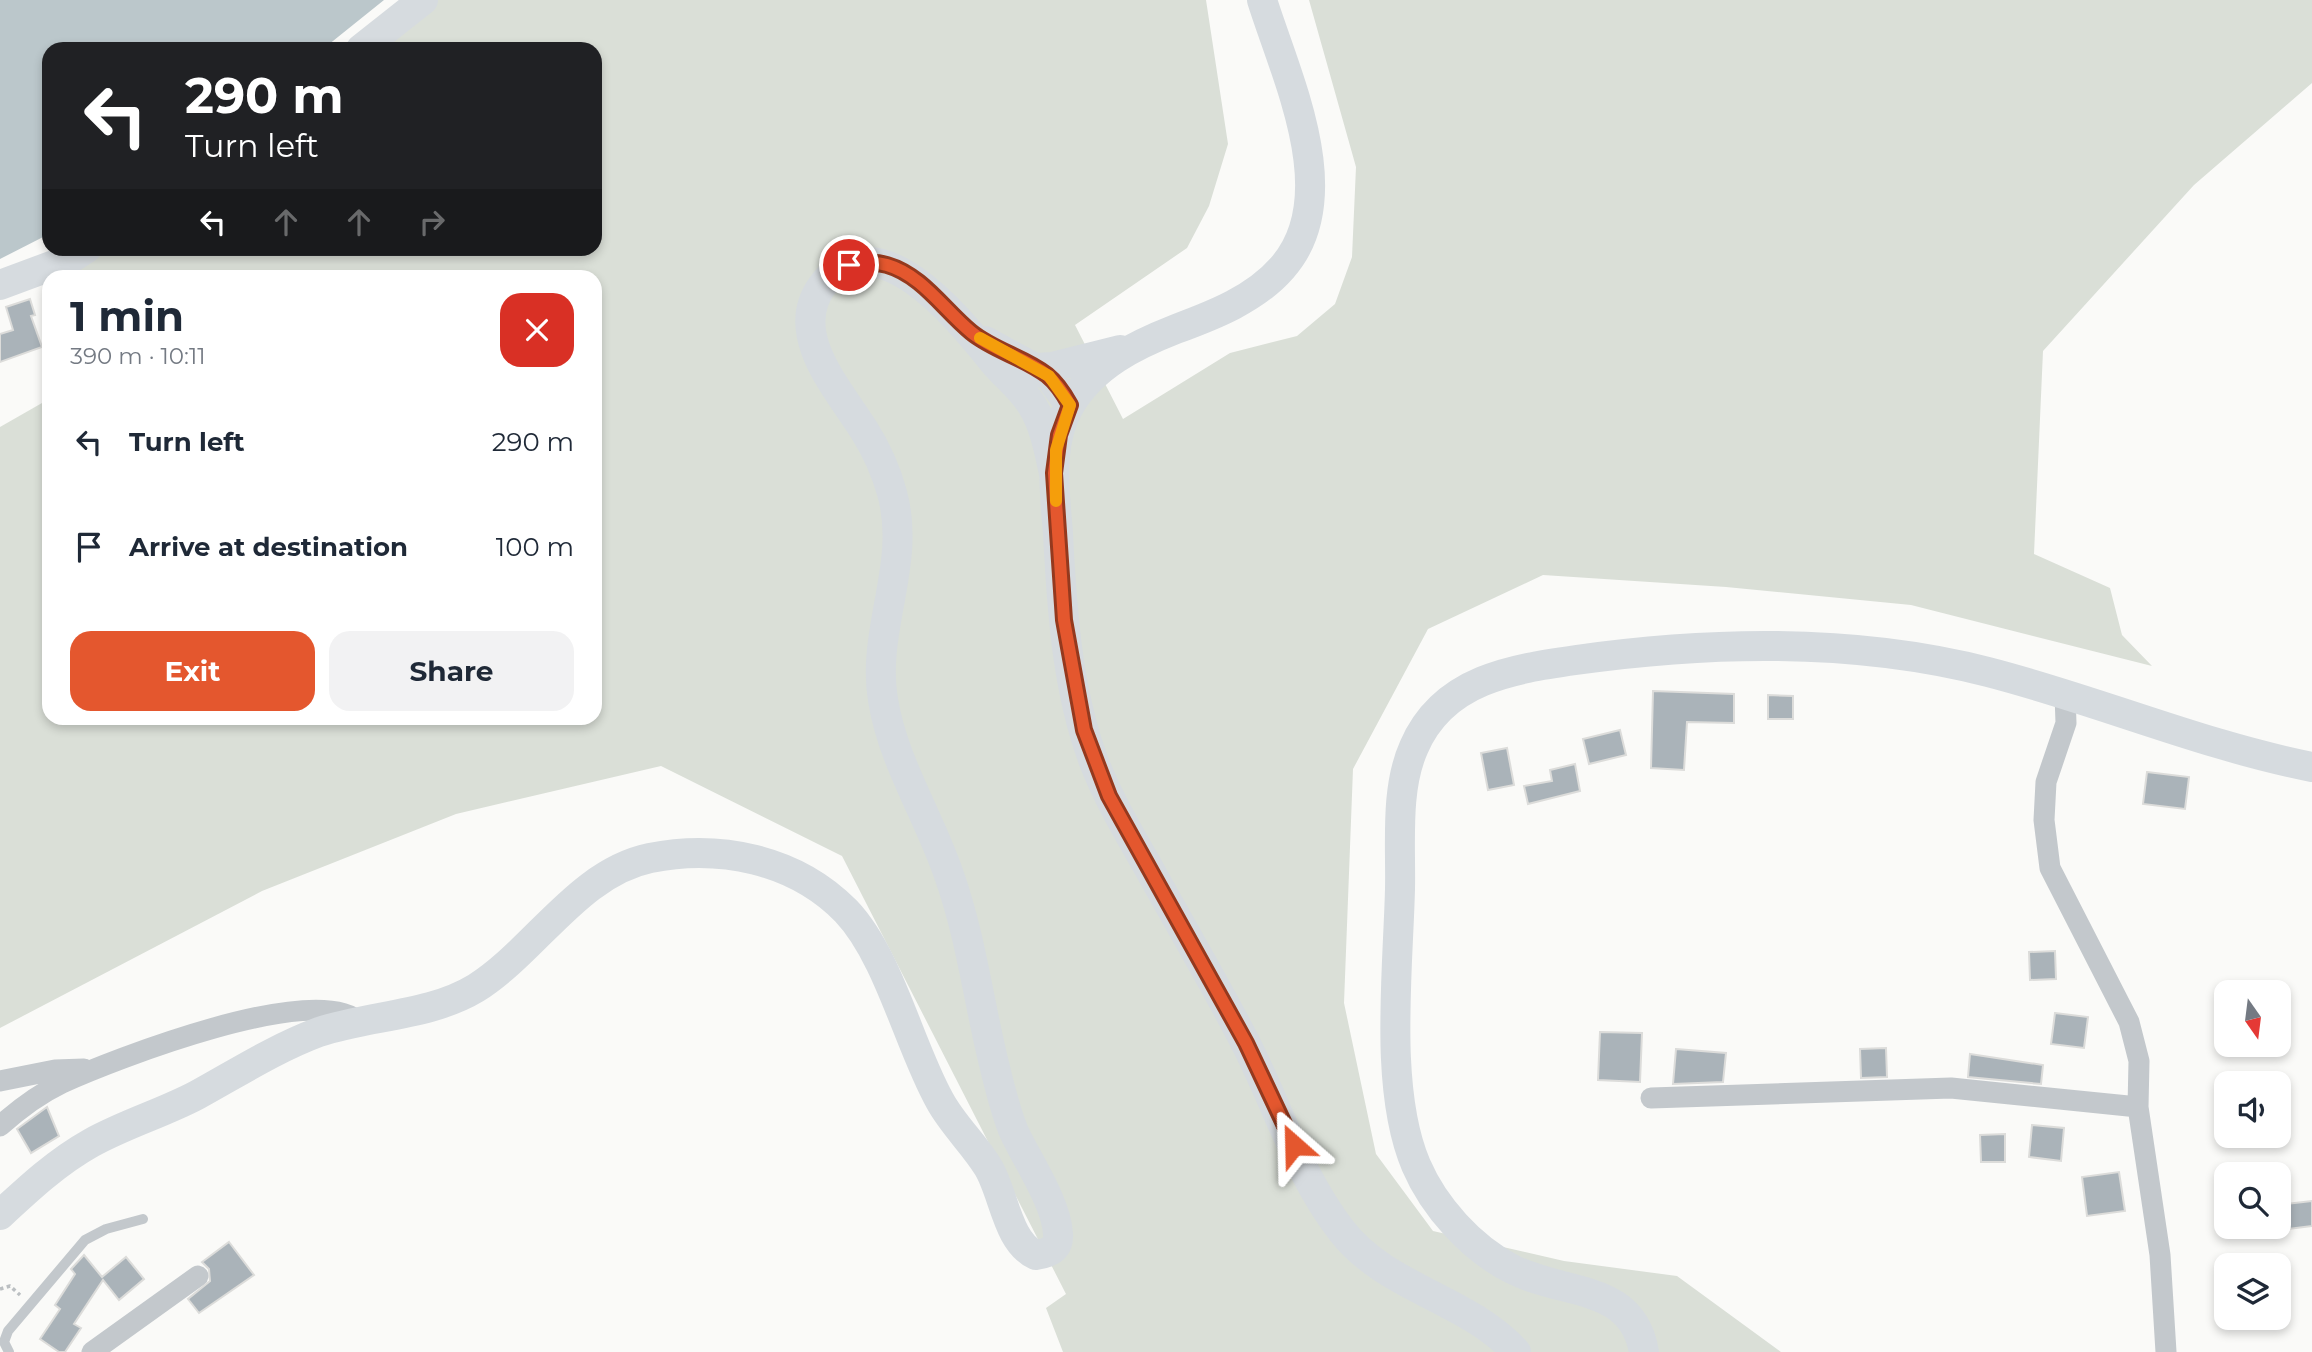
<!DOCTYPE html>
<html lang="en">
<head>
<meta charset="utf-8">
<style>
  body { margin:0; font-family:Montserrat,sans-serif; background:#f2f2f3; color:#1f2937; height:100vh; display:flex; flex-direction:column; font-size:26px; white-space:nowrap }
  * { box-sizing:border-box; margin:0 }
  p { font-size:23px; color:#747a83 }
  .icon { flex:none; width:38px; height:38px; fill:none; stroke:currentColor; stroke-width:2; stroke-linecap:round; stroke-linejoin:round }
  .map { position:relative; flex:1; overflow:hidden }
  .panel { position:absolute; left:42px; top:270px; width:560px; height:455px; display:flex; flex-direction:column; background:#fff; border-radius:21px; box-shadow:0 4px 10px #0003 }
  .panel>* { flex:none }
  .banner { position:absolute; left:42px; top:42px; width:560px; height:214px; border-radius:21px; box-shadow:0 4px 10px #0003; background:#202124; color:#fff; overflow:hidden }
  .needle { width:46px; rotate:166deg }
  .fabs { position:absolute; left:2214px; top:980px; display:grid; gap:14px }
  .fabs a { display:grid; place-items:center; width:77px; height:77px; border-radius:14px; background:#fff; box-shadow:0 4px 10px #0003; font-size:35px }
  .pin { position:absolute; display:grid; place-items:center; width:60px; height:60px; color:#fff; margin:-30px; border:4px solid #fff; border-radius:50%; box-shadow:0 2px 7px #0007 }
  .me { position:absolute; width:77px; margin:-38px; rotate:335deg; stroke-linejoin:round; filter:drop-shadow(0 0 5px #0008) }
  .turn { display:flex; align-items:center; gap:24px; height:147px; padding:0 28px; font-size:32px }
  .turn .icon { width:91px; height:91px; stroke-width:2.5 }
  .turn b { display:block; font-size:49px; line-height:60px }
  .lanes { display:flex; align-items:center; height:66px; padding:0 28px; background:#0003; justify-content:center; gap:35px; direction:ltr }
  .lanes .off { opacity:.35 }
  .round { display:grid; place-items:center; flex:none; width:74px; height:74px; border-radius:21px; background:#f2f2f3 }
  .summary { display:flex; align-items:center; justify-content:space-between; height:119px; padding:0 28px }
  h1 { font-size:42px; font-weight:700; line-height:52px }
  .cta { display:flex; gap:14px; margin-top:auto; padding:14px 28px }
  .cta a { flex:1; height:80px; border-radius:21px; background:#e4572e; color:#fff; font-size:28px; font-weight:700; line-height:80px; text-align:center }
  .cta a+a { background:#f2f2f3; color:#1f2937 }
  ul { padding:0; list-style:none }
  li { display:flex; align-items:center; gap:21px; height:105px; padding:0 28px }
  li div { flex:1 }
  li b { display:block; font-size:26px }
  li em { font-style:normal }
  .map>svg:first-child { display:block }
  .green { fill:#dadfd7 }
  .water { fill:#bbc7cb }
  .building { fill:#aab3b9; stroke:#dcdcda; stroke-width:2 }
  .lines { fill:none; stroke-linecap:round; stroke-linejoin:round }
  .path { stroke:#bbbfc2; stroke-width:3.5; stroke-dasharray:3.5 3.5; stroke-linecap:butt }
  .lane { stroke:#c3c8cc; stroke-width:10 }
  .street { stroke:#c3c8cc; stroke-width:21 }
  .secondary { stroke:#d6dbdf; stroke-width:30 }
  .route-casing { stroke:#94391e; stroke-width:18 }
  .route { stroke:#e4572e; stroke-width:12 }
  .slow { stroke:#f59e0b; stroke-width:12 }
</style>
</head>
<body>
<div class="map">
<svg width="2312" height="1352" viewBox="0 0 2312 1352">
  <rect width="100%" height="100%" fill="#fafaf8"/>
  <path class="green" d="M 423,0 L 1206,0 L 1228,144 L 1209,206 L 1187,248 L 1075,325 L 1123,419 L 1230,353 L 1297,336 L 1335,304 L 1352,257 L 1356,167 L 1309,0 L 2312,0 L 2312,83 L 2194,185 L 2043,351 L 2034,554 L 2110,588 L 2122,635 L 2152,666 L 1911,605 L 1726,587 L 1543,575 L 1428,629 L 1353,769 L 1344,1003 L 1376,1154 L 1433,1231 L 1564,1261 L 1677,1276 L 1781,1352 L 1063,1352 L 1046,1308 L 1066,1294 L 842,856 L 661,766 L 456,814 L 262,891 L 0,1028 L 0,427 L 49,399 L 49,718 L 595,718 L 595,276 L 62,276 L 98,249 L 595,248 L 595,49 L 361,49 Z"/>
  <path class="water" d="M 0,0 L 384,0 L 323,49 L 49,49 L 49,234 L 0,259 Z"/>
  <path class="building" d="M 30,299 L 35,315 L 31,316 L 42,347 L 0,362 L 0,334 L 13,330 L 6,307 Z
    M 1653,691 L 1734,694 L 1734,723 L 1687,722 L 1684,770 L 1651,768 Z
    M 1768,695 L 1793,696 L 1793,719 L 1768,719 Z
    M 1620,730 L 1626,755 L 1589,764 L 1583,739 Z
    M 1507,748 L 1514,785 L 1488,790 L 1481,753 Z
    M 1575,764 L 1580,791 L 1528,804 L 1524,786 L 1552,781 L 1550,770 Z
    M 2147,772 L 2189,777 L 2185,809 L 2143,804 Z
    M 2055,951 L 2056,979 L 2030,980 L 2029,952 Z
    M 2055,1013 L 2088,1017 L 2084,1048 L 2051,1044 Z
    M 1600,1032 L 1642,1033 L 1640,1082 L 1598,1080 Z
    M 1886,1048 L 1887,1077 L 1861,1078 L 1860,1049 Z
    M 1676,1049 L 1726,1053 L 1723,1082 L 1673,1084 Z
    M 1970,1054 L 2043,1065 L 2041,1084 L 1968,1077 Z
    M 47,1107 L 59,1136 L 31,1153 L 17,1129 Z
    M 2032,1125 L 2064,1128 L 2061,1161 L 2029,1157 Z
    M 2005,1134 L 2005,1162 L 1981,1162 L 1980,1135 Z
    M 2119,1172 L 2125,1211 L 2087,1216 L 2082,1177 Z
    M 2312,1201 L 2312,1226 L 2280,1230 L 2278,1205 Z
    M 229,1242 L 254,1275 L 199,1313 L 188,1299 L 210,1281 L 209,1269 L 202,1262 Z
    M 84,1255 L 102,1277 L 126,1257 L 144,1279 L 119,1300 L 103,1280 L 74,1324 L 81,1328 L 65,1352 L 59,1352 L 40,1339 L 60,1309 L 55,1305 L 75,1274 L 71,1269 Z"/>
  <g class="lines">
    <path class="path" d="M 0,1289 L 10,1286 L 20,1295"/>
    <path class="lane" d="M 9,1352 L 4,1342 L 8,1331 L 85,1240 L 106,1229 L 143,1219"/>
    <path class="street" d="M 2065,695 L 2066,723 L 2046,782 L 2044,820 L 2050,868 L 2129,1022 L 2139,1061 L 2138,1107 L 2160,1255 L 2166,1352
      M 0,1081 L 55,1070 L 84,1069
      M 1651,1098 L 1951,1088 L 2138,1107
      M 0,1126 C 19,1109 39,1094 62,1083 C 112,1060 317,980 359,1022
      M 92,1352 L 198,1276"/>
    <path class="secondary" d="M 1262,0 C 1286,77 1345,197 1282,268 C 1255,299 1214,315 1176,329 C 1135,345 1094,365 1070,405 C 1047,443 1055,492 1058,534 C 1062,611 1067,690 1094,762 C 1108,798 1128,832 1147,865 C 1180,925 1216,985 1247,1046 C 1278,1107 1299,1176 1341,1230 C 1386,1289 1467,1298 1516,1352
      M 361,49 L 423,0
      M 0,285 L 70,259 L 87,248
      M 985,341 L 1049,376 L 1070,405
      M 1037,368 L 1052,367 L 1120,350
      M 0,1215 C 29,1188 57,1162 91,1143 C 125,1124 163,1113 197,1095 C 237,1073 276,1048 319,1032 C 370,1015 430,1016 476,988 C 536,950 578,873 650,858 C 719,844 795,859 846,911 C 889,956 909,1046 940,1101 C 953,1125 974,1144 988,1167 C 1004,1193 1007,1242 1036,1255 C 1049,1253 1059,1249 1058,1234 C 1057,1204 1027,1160 1014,1132 C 1006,1113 1001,1092 996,1072 C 979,1006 972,940 949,875 C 929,816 893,762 883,700 C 871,630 912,563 892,493 C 886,471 876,449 864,430 C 839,390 787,334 822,286 C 875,214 959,319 992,360 C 1005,376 1023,389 1033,407 C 1045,427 1049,451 1054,473
      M 1644,1352 C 1632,1283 1565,1296 1512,1269 C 1471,1248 1434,1207 1416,1165 C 1384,1090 1398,971 1400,889 C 1401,844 1395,789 1414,747 C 1443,679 1513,669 1576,660 C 1711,641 1855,638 1988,672 C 2097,700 2201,745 2312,767"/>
  </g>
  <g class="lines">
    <defs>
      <path id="route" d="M 849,265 C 862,263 874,261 887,265 C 922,275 944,310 971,332 C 994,351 1024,357 1047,375 C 1057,383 1064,394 1070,405 L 1059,435 L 1054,473 L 1064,620 L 1084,730 L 1109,796 L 1246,1043 L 1294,1145"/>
    </defs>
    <use href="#route" class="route-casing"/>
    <use href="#route" class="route"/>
    <path class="slow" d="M 980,338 L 1049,376 L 1070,405 L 1056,450 L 1056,501"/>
  </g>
</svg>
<div class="fabs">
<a><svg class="needle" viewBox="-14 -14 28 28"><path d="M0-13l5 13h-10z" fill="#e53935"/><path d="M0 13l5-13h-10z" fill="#747a83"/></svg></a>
<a><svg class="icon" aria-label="sound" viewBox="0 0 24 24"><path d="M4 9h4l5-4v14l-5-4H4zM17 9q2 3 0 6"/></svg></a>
<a><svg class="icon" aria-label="search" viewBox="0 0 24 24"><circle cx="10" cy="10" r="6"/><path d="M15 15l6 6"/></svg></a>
<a><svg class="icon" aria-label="layers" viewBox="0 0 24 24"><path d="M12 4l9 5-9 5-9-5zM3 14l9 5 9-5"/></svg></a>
</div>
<div class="pin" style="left:849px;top:265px;background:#d93025"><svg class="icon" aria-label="arrive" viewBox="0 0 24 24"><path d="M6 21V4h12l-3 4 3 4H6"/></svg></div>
<svg class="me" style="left:1294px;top:1145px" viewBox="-20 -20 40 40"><path d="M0-17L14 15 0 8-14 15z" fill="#e4572e" stroke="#fff" stroke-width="4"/></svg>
<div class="banner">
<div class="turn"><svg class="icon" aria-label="left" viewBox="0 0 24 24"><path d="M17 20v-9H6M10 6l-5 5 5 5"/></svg><div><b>290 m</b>Turn left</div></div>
<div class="lanes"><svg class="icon" aria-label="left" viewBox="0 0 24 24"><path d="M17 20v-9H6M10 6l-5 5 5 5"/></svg><svg class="icon off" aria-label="ahead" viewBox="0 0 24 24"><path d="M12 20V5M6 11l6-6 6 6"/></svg><svg class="icon off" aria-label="ahead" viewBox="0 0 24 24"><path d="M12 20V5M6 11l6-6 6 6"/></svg><svg class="icon off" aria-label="right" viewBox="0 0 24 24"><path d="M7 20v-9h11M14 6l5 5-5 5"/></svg></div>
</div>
<section class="panel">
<div class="summary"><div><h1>1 min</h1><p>390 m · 10:11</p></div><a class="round" style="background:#d93025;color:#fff"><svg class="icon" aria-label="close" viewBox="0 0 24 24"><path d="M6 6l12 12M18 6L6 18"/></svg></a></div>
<ul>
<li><svg class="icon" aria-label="left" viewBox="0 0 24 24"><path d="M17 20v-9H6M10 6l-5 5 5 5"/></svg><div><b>Turn left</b></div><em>290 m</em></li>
<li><svg class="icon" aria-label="arrive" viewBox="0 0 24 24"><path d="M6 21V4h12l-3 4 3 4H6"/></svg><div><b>Arrive at destination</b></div><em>100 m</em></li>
</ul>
<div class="cta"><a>Exit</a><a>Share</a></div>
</section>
</div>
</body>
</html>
